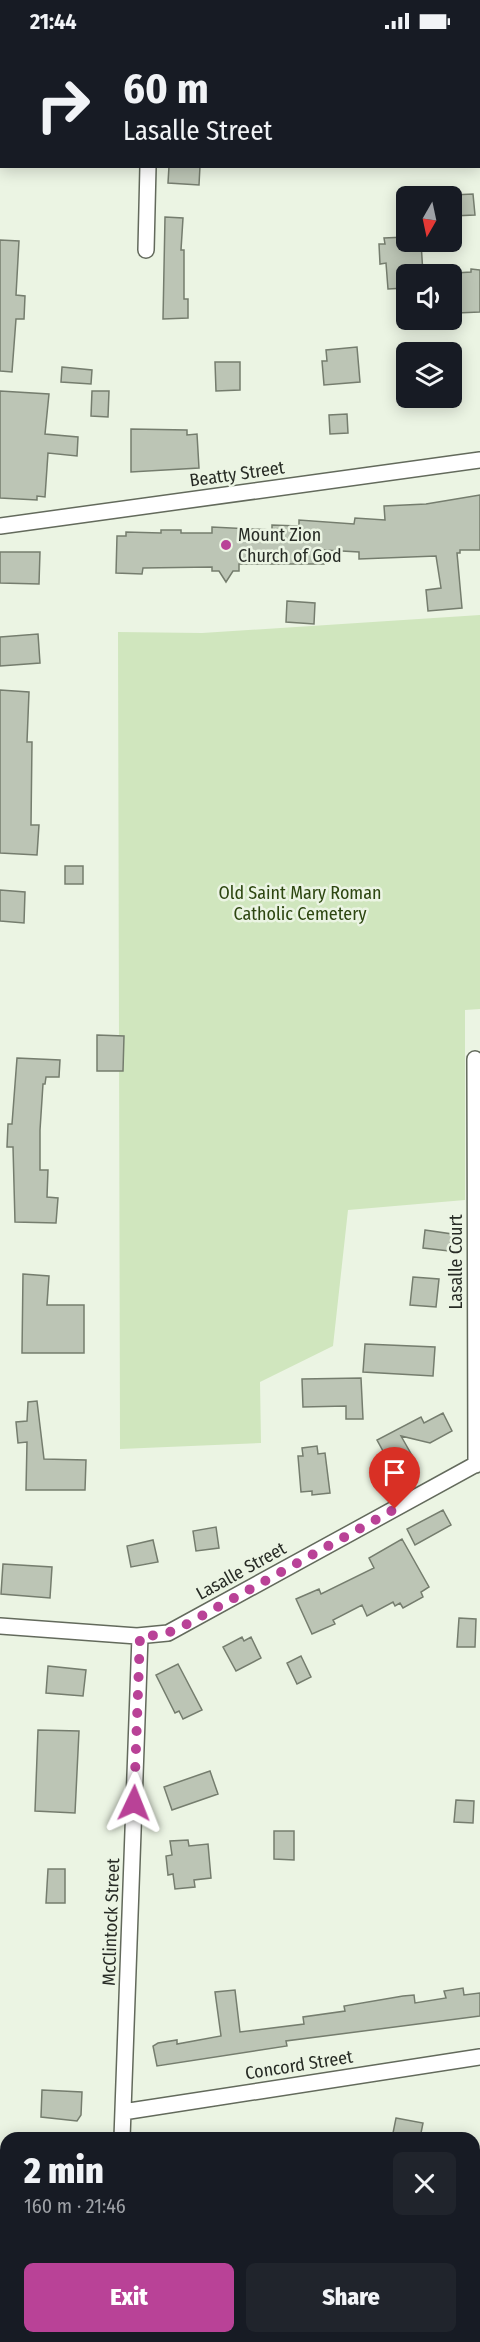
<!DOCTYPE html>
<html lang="en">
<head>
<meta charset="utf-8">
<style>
  body { margin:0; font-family:"Fira Sans Condensed",sans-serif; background:#20242c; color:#f1f3f6; height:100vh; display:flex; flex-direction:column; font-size:22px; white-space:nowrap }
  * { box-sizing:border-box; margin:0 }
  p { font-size:20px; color:#9ea1a6 }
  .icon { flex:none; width:33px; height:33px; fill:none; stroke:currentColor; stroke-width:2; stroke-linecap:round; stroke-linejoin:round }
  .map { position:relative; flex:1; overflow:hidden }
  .drawer { position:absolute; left:0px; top:2090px; width:480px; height:212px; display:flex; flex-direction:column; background:#171b24; border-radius:18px 18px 0 0; box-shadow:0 3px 15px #0003 }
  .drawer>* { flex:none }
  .guide { position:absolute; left:0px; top:0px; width:480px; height:126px; box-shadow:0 3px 15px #0003; background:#171b24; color:#f1f3f6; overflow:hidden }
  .needle { width:39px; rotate:189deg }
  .fabs { position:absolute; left:396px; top:144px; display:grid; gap:12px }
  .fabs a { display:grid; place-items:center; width:66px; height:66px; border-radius:9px; background:#171b24; box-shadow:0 3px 15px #0003; font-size:30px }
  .pin { position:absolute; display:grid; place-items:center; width:51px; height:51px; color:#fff; margin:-62px -26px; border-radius:50% 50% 50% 0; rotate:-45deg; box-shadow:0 0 6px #0007 }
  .pin .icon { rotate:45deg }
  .me { position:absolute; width:66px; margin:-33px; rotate:2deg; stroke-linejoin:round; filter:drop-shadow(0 0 4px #0008) }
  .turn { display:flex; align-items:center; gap:21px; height:126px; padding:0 24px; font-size:27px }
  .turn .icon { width:78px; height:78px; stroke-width:2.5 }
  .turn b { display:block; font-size:42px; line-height:51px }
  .round { display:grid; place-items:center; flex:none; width:63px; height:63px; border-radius:9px; background:#20242c }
  .summary { display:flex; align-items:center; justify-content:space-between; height:102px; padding:0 24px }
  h1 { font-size:36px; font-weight:800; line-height:45px }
  .button { display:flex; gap:12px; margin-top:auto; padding:12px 24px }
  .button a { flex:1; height:69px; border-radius:9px; background:#b94297; color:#fff; font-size:24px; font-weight:800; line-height:69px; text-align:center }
  .button a+a { background:#20242c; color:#f1f3f6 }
  .status { display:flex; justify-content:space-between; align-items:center; height:42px; padding:0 30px; background:#171b24; direction:ltr }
  .status svg { height:16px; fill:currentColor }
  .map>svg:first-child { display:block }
  .green { fill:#d0e6be }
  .building { fill:#bcc5b5; stroke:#757d6e; stroke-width:1.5 }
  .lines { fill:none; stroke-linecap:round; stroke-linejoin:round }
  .minor-casing { stroke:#636a5c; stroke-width:18 }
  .minor { stroke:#fff; stroke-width:15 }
  .route { stroke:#b94297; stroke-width:10; stroke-dasharray:0 18 }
  .poi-dot { fill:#b94297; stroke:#ebf4e3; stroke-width:2 }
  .labels { text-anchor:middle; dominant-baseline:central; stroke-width:5; stroke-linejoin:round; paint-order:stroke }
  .street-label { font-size:18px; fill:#272b25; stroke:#ebf4e3 }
  .poi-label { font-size:18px; fill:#272b25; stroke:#ebf4e3; text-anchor:start }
  .park-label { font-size:18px; fill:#2d4610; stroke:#ebf4e3 }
</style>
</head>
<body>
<div class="status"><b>21:44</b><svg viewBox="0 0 49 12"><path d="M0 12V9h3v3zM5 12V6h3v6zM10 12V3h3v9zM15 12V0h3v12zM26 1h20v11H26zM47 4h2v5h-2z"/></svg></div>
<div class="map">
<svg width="480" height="2300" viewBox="0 0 480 2300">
  <rect width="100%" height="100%" fill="#ebf4e3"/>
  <path class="green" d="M 480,573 L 480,967 L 465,968 L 465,1158 L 348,1168 L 333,1304 L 260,1340 L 261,1401 L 120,1407 L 118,590 L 202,591 Z"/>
  <path class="building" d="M 169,124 L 200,124 L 199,143 L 168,141 Z
    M 473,152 L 475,173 L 452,174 L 452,153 Z
    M 165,175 L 183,176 L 181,208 L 184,208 L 184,257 L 188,257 L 188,276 L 163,277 Z
    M 406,195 L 406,200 L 421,200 L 423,232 L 406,232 L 406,246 L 388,247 L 386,221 L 380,222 L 379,202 L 385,202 L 384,196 Z
    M 0,198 L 19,199 L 16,253 L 25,254 L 24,277 L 16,277 L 12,330 L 0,329 Z
    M 471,227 L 480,228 L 480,270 L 457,271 L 457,264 L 452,263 L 452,239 L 455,238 L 455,231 L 471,230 Z
    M 357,305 L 360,340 L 324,343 L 322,319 L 327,319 L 326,308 Z
    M 215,320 L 240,320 L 240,348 L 216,349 Z
    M 62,325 L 92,328 L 91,342 L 61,340 Z
    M 0,349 L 49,352 L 45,392 L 78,395 L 77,414 L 48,411 L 45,455 L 37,454 L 37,458 L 0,456 Z
    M 92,349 L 109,349 L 108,375 L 91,374 Z
    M 347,372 L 348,391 L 330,392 L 329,373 Z
    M 131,387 L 187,388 L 187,393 L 197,392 L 199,426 L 131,430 Z
    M 480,453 L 480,508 L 460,508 L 460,511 L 457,511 L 462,566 L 428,569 L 426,548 L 441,546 L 436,514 L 359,517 L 359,510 L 324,508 L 324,522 L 239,522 L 239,529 L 233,529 L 226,540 L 219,529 L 212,529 L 212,525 L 143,526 L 142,532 L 116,531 L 117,494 L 126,494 L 126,490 L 161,491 L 161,488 L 181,488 L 181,491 L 212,491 L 212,485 L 272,488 L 272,483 L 299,484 L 299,478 L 354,482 L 355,476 L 385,478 L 384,464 L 426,462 Z
    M 0,510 L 40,510 L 39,542 L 0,541 Z
    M 287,559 L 315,561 L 314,582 L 286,580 Z
    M 38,592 L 40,621 L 0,624 L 0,595 Z
    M 0,648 L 29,650 L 27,700 L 32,700 L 31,783 L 39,783 L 37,813 L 0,811 Z
    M 65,824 L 83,824 L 83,842 L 65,842 Z
    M 0,848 L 25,850 L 24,881 L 0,879 Z
    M 97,993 L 124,994 L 123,1029 L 97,1029 Z
    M 17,1016 L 60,1018 L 59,1035 L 46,1035 L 45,1042 L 43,1042 L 40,1088 L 40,1128 L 48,1128 L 47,1155 L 58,1156 L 56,1181 L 15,1180 L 13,1105 L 7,1105 L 8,1082 L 12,1082 Z
    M 425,1188 L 452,1192 L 449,1209 L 423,1206 Z
    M 23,1232 L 49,1234 L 47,1263 L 84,1263 L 84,1311 L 22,1311 Z
    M 413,1235 L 439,1237 L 436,1265 L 410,1263 Z
    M 365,1302 L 435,1305 L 433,1334 L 363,1330 Z
    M 361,1336 L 363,1377 L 346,1377 L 346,1364 L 303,1365 L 302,1337 Z
    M 37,1359 L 44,1417 L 86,1418 L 85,1448 L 26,1448 L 27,1400 L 18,1401 L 16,1380 L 27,1379 L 28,1360 Z
    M 443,1371 L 452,1389 L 430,1401 L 401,1394 L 414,1417 L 394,1429 L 377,1398 L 421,1375 L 424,1381 Z
    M 317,1404 L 318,1412 L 325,1411 L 330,1451 L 312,1453 L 312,1449 L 301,1450 L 298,1414 L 303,1414 L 302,1406 Z
    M 443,1468 L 451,1483 L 415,1503 L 407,1487 Z
    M 216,1485 L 219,1506 L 196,1509 L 193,1489 Z
    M 402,1497 L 429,1545 L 421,1550 L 423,1555 L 403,1566 L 400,1561 L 395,1564 L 393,1560 L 367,1574 L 362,1563 L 333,1578 L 335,1582 L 312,1592 L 296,1557 L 319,1547 L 321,1552 L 374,1526 L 369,1516 Z
    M 153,1498 L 158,1520 L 131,1525 L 127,1504 Z
    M 3,1522 L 52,1525 L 50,1556 L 1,1552 Z
    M 459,1576 L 476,1577 L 475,1605 L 457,1605 Z
    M 242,1595 L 244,1599 L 251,1595 L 261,1616 L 236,1629 L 223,1605 Z
    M 301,1614 L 311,1635 L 297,1642 L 287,1621 Z
    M 178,1622 L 202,1668 L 183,1677 L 179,1669 L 175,1671 L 156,1633 Z
    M 48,1624 L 86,1628 L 83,1654 L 46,1651 Z
    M 38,1688 L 79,1689 L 75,1771 L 35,1769 Z
    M 210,1729 L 218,1752 L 172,1768 L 164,1745 Z
    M 456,1758 L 474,1759 L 473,1781 L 454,1780 Z
    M 274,1789 L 294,1789 L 294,1818 L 274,1817 Z
    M 188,1798 L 189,1804 L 208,1802 L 211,1836 L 194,1838 L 195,1845 L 175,1847 L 173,1832 L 168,1833 L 166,1814 L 172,1813 L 170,1799 Z
    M 48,1827 L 65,1827 L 65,1861 L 46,1861 Z
    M 463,1946 L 464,1953 L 480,1951 L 480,1974 L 286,1999 L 287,2004 L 157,2024 L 153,2004 L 158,2001 L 177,1998 L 177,2002 L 221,1994 L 215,1950 L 235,1948 L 240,1990 L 304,1982 L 303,1975 L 345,1969 L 344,1964 L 403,1954 L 414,1953 L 415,1961 L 446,1956 L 444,1949 Z
    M 42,2048 L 82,2050 L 81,2073 L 77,2079 L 41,2075 Z
    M 396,2076 L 423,2081 L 420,2096 L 392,2096 Z"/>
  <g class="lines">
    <defs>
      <path id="minor" d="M 151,2 L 151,0
        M 146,208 L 148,124
        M 0,484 L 480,418
        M 475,1017 L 476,1423
        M 0,1584 L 137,1594 L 168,1591 L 480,1420
        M 123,2070 L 480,2015
        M 122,2096 L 140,1594
        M 474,2240 L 480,2240
        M 112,2300 L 112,2295"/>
    </defs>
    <use href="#minor" class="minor-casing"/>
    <use href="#minor" class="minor"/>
  </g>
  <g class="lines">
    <path class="route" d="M 134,1761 L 140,1594 L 161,1593 L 178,1587 L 395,1467"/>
  </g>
  <circle class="poi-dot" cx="226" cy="503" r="6"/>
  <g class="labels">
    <g class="street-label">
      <text transform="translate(237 432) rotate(-8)">Beatty Street</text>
      <text transform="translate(456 1220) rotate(-90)">Lasalle Court</text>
      <text transform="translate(241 1529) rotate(-29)">Lasalle Street</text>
      <text transform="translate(111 1880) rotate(-88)">McClintock Street</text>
      <text transform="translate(299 2023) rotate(-9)">Concord Street</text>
    </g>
    <g class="poi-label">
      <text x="238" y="493">Mount Zion<tspan x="238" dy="21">Church of God</tspan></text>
    </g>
    <g class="park-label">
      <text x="300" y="851">Old Saint Mary Roman<tspan x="300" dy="21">Catholic Cemetery</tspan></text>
    </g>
  </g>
</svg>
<div class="fabs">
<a><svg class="needle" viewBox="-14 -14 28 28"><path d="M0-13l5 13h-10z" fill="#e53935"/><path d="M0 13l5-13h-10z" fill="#9ea1a6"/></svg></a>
<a><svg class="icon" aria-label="sound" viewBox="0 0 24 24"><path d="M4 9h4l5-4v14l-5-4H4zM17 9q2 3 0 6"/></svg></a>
<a><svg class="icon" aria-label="layers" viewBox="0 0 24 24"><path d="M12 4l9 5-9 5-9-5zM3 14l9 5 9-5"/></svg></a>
</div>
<div class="pin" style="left:395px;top:1467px;background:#d93025"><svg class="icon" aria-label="arrive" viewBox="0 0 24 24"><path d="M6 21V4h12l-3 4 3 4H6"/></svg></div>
<svg class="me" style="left:134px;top:1761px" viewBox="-20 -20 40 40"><path d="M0-17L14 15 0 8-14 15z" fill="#b94297" stroke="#fff" stroke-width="4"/></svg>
<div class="guide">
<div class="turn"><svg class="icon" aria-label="right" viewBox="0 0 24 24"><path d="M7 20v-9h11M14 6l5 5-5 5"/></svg><div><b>60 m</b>Lasalle Street</div></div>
</div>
<section class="drawer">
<div class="summary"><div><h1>2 min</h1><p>160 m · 21:46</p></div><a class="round"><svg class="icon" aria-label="close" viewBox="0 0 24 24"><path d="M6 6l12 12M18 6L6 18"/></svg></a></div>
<div class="button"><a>Exit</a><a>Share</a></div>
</section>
</div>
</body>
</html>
